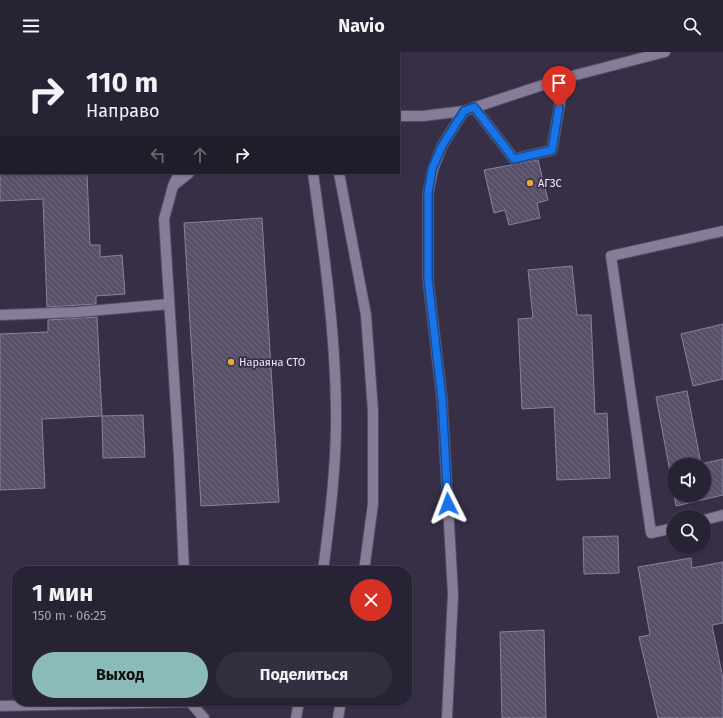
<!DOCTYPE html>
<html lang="ru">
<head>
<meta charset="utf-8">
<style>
  body { margin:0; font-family:"Fira Sans",sans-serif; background:#342f40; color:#f1f3f6; height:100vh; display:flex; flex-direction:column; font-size:15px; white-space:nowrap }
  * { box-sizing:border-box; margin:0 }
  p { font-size:13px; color:#a5a4ac }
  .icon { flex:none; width:22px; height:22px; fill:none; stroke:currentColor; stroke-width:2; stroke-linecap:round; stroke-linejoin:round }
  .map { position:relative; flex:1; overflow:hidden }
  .side { position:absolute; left:12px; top:514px; width:400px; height:140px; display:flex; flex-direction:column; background:#282334; border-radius:16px; box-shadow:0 1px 3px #0004,0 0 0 1px #44404f }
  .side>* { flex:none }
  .top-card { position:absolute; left:0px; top:0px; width:400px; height:122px; box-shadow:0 1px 3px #0004,0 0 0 1px #44404f; background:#282334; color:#f1f3f6; overflow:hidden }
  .tools { position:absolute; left:667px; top:406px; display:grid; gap:8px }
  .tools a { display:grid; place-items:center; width:44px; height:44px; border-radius:50%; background:#282334; box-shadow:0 1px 3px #0004,0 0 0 1px #44404f; font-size:20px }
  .pin { position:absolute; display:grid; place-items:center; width:34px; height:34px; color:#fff; margin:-41px -17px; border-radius:50% 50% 50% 0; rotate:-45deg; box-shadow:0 0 4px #0007 }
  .pin .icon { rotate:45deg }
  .me { position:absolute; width:44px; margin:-22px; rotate:357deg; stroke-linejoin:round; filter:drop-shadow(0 0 3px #0008) }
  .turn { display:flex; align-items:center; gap:14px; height:84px; padding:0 20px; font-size:18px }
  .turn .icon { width:52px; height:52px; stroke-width:2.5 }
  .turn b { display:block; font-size:28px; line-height:34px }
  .lanes { display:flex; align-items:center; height:38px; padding:0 20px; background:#0003; justify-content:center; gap:20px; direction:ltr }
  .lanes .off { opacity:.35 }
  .round { display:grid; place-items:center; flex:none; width:42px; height:42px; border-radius:21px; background:#342f40 }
  .overview { display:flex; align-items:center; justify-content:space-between; height:68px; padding:0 20px }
  h1 { font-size:24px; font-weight:700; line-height:30px }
  .button { display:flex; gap:8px; margin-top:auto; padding:8px 20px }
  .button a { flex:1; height:46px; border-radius:24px; background:#8bbbb9; color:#111; font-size:16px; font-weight:700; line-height:46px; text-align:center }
  .button a+a { background:#342f40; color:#f1f3f6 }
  header { display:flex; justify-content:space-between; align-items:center; height:52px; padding:0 20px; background:#282334; font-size:18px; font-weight:700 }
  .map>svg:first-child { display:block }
  .education { fill:#4a3536 }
  .building { fill:url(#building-back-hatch); stroke:#89829c }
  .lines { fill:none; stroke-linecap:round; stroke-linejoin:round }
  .service-casing { stroke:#544e61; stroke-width:12 }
  .minor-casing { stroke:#544e61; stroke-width:12 }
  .secondary-casing { stroke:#544e61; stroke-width:12 }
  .service { stroke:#867e99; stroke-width:10 }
  .minor { stroke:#867e99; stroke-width:10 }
  .secondary { stroke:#867e99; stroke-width:10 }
  .route-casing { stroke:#114b97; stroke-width:10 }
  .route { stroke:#1a73e8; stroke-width:7 }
  .poi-dot { fill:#e7ac36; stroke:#362f46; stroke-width:1.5 }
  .labels { text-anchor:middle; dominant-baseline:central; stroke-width:3.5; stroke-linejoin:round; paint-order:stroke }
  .poi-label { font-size:11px; fill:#eee9f8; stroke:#362f46; text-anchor:start }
</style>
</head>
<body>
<header><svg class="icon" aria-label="menu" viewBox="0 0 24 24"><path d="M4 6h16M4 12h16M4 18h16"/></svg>Navio<svg class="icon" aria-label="search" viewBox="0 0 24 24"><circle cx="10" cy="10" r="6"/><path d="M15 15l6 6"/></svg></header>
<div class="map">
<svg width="723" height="666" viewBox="0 0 723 666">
  <defs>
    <pattern id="building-back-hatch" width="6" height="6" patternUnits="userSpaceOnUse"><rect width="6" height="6" fill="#575068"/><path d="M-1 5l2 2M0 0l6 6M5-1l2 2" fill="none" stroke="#6f697e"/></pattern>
  </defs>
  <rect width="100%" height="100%" fill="#362f46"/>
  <path class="education" d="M 0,0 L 158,0 L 1,1 L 1,35 Z"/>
  <path class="building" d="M 538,108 L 548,148 L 537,151 L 540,166 L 509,173 L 505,158 L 494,161 L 484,118 Z
    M 0,121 L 87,121 L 90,193 L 100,193 L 100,205 L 122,203 L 125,242 L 96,244 L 96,252 L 47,255 L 43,147 L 0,149 Z
    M 262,166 L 279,450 L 201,454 L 184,171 Z
    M 572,214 L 577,263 L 591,263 L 595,362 L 607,361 L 610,426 L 557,428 L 554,355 L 522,357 L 518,267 L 533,266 L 528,218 Z
    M 97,265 L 102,364 L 42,367 L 45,436 L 0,438 L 0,282 L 48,280 L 48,268 Z
    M 723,272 L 723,327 L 693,334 L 681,282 Z
    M 687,339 L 701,412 L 723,407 L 723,443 L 676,454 L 674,443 L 704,443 L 704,413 L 674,413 L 674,441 L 656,345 Z
    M 143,363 L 145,405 L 103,406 L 102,364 Z
    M 618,484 L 619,521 L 584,522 L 583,485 Z
    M 691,506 L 692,516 L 723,510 L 723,571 L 712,573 L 723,627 L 723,666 L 658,666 L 639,585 L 650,583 L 638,515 Z
    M 544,578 L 546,666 L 502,666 L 500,580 Z"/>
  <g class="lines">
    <defs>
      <path id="service" d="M 474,55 L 514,107 L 552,98 L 564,26
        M 0,263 L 78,260 L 169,252
        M 704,468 L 723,463
        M 674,476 L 651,481 L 611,204 L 723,179
        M 0,654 L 189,650"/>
      <path id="minor" d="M 246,1 L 246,0
        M 399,64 L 423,64 L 464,59 L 564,26 L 665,0
        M 179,121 L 173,134 L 164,167 L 179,405 L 184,519
        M 174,133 L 189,121
        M 189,649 L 204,666
        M 447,666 L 453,542 L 442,347 L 428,227 L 428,142 L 433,117 L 442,94 L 464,59"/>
      <path id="secondary" d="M 294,0 L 294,1
        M 316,0 L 316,1
        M 313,121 C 324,199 335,277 336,356 C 337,410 330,465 323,519
        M 339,121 L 366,263 L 373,359 L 373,452 L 364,519
        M 296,666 L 299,649
        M 338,666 L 341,649"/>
    </defs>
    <use href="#service" class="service-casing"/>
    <use href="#minor" class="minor-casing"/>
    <use href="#secondary" class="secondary-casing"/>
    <use href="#service" class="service"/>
    <use href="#minor" class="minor"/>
    <use href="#secondary" class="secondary"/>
  </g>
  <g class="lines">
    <defs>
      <path id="route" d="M 448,452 L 442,347 L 428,227 L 428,142 L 432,117 L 442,94 L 464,59 L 474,55 L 514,107 L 552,98 L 559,55"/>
    </defs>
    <use href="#route" class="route-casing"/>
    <use href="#route" class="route"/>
  </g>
  <g class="poi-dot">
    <circle cx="530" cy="131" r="4"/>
    <circle cx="231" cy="310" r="4"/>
  </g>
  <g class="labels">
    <g class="poi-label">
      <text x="538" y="131">АГЗС</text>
      <text x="239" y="310">Нараяна СТО</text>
    </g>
  </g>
</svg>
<div class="tools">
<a><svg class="icon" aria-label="sound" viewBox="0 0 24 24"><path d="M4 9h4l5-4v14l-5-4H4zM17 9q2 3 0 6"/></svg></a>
<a><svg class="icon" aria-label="search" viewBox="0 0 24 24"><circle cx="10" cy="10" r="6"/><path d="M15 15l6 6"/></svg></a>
</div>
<div class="pin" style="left:559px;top:55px;background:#d93025"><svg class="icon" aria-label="arrive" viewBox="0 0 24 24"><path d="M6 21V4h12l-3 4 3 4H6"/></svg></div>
<svg class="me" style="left:448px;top:452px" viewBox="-20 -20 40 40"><path d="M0-17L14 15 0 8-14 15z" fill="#1a73e8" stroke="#fff" stroke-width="4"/></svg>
<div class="top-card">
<div class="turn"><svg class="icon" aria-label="right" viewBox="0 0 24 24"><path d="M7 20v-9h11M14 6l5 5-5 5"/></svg><div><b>110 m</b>Направо</div></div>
<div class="lanes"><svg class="icon off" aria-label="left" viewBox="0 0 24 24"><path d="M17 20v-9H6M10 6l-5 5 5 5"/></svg><svg class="icon off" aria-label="ahead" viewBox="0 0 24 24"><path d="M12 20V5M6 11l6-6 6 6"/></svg><svg class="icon" aria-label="right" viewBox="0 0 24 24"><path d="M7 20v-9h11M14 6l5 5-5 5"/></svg></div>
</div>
<section class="side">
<div class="overview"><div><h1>1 мин</h1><p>150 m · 06:25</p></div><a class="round" style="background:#d93025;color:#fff"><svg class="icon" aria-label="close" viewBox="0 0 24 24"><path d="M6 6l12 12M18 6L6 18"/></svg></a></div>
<div class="button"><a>Выход</a><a>Поделиться</a></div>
</section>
</div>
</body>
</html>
